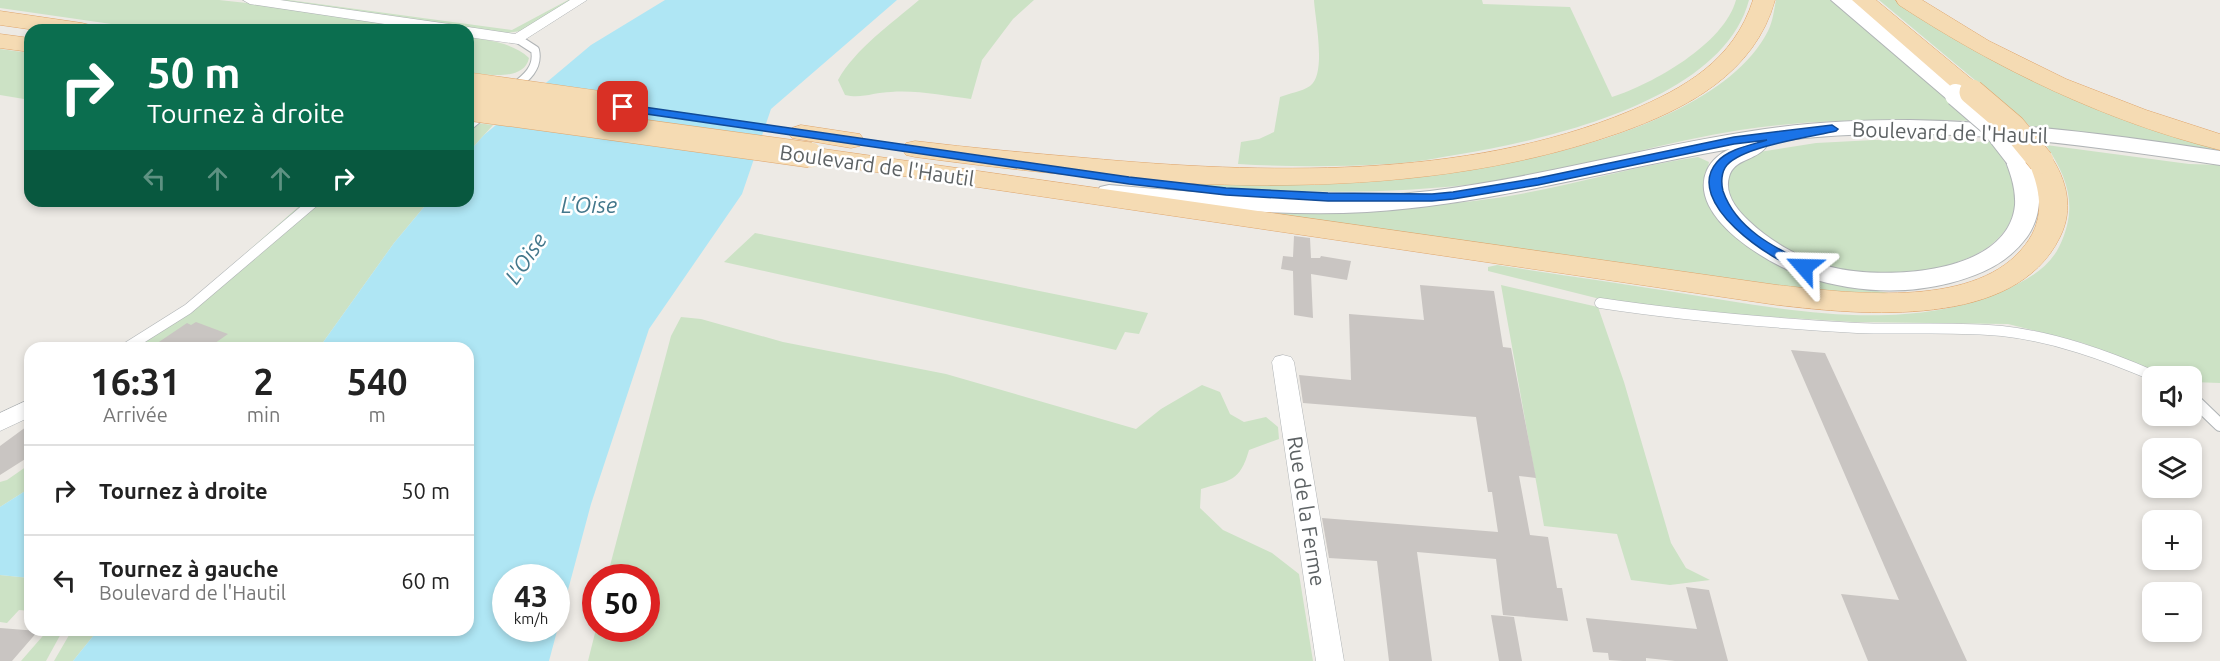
<!DOCTYPE html>
<html lang="fr">
<head>
<meta charset="utf-8">
<style>
  body { margin:0; font-family:Ubuntu,sans-serif; background:#f2f2f2; color:#222; height:100vh; display:flex; flex-direction:column; font-size:22px; white-space:nowrap }
  * { box-sizing:border-box; margin:0 }
  p { font-size:20px; color:#767676 }
  .icon { flex:none; width:33px; height:33px; fill:none; stroke:currentColor; stroke-width:2; stroke-linecap:round; stroke-linejoin:round }
  .map { position:relative; flex:1; overflow:hidden }
  .panel { position:absolute; left:24px; top:342px; width:450px; height:294px; display:flex; flex-direction:column; background:#fff; border-radius:18px; box-shadow:0 3px 9px #0003 }
  .panel>* { flex:none }
  .hud { position:absolute; left:24px; top:24px; width:450px; height:183px; border-radius:18px; box-shadow:0 3px 9px #0003; background:#0b6e4f; color:#fff; overflow:hidden }
  .fabs { position:absolute; left:2142px; top:366px; display:grid; gap:12px }
  .fabs a { display:grid; place-items:center; width:60px; height:60px; border-radius:12px; background:#fff; box-shadow:0 3px 9px #0003; font-size:30px }
  .speed { position:absolute; left:492px; top:564px; display:flex; gap:12px; font-size:30px; font-weight:700; text-align:center }
  .speed>* { display:grid; place-content:center; width:78px; height:78px; border-radius:50%; background:#fff; box-shadow:0 3px 9px #0003; line-height:1 }
  .speed small { font-size:15px; font-weight:400 }
  .speed .limit { border:9px solid #d22; background:#fff; color:#111 }
  .pin { position:absolute; display:grid; place-items:center; width:51px; height:51px; color:#fff; margin:-26px; border-radius:12px; box-shadow:0 3px 9px #0006 }
  .me { position:absolute; width:66px; margin:-33px; rotate:295deg; stroke-linejoin:round; filter:drop-shadow(0 0 4px #0008) }
  .turn { display:flex; align-items:center; gap:21px; height:126px; padding:0 24px; font-size:27px }
  .turn .icon { width:78px; height:78px; stroke-width:2.5 }
  .turn b { display:block; font-size:42px; line-height:51px }
  .lanes { display:flex; align-items:center; height:57px; padding:0 24px; background:#0003; justify-content:center; gap:30px; direction:ltr }
  .lanes .off { opacity:.35 }
  .eta { display:flex; justify-content:space-evenly; align-items:center; height:102px; text-align:center }
  .eta b { font-size:36px; font-weight:700; line-height:42px }
  ul { padding:0; list-style:none }
  li { display:flex; align-items:center; gap:18px; height:90px; padding:0 24px; border-top:2px solid #e0e0e0 }
  li div { flex:1 }
  li b { display:block; font-size:22px }
  li em { font-style:normal }
  .map>svg:first-child { display:block }
  .green { fill:#cce2c5 }
  .water { fill:#afe6f4; fill-rule:evenodd }
  .building { fill:#c9c5c2 }
  .lines { fill:none; stroke-linecap:round; stroke-linejoin:round }
  .service-far2-casing { stroke:#b0b4b6; stroke-width:10 }
  .service-far1-casing { stroke:#b0b4b6; stroke-width:11 }
  .service-casing { stroke:#b0b4b6; stroke-width:14 }
  .minor-casing { stroke:#b0b4b6; stroke-width:1 }
  .secondary-casing { stroke:#b0b4b6; stroke-width:2 }
  .primary-casing { stroke:#dfa56c; stroke-width:1 }
  .service-far2 { stroke:#fff; stroke-width:8 }
  .service-far1 { stroke:#fff; stroke-width:10 }
  .service { stroke:#fff; stroke-width:12 }
  .minor { fill:#fff; fill-rule:evenodd }
  .secondary { fill:#fff; fill-rule:evenodd }
  .primary { fill:#f5dbb3; fill-rule:evenodd }
  .secondary-bridge-casing { stroke:#b0b4b6; stroke-width:24; stroke-linecap:butt }
  .primary-bridge-casing { stroke:#dfa56c; stroke-width:26; stroke-linecap:butt }
  .secondary-bridge { stroke:#fff; stroke-width:22 }
  .primary-bridge { stroke:#f5dbb3; stroke-width:25 }
  .route { fill:#1a73e8; stroke:#114b97; stroke-width:1.5 }
  .labels { text-anchor:middle; dominant-baseline:central; stroke-width:5; stroke-linejoin:round; paint-order:stroke }
  .street-label { font-size:21px; fill:#5d6264; stroke:#fff }
  .water-label { font-size:22px; font-style:italic; fill:#43778b; stroke:#fff }
</style>
</head>
<body>
<div class="map">
<svg width="2220" height="661" viewBox="0 0 2220 661">
  <rect width="100%" height="100%" fill="#edeae5"/>
  <path class="green" d="M 0,0 L 219,0 L 273,6 L 424,30 L 153,30 L 0,8 Z
    M 263,0 L 289,0 L 512,30 L 568,0 L 575,0 L 521,31 L 506,33 Z
    M 919,0 L 1034,0 L 1013,19 L 982,60 L 971,99 C 945,96 918,90 891,92 C 875,92 862,99 845,95 L 838,80 C 856,48 891,24 919,0 Z
    M 1314,0 L 1482,0 L 1483,4 L 1570,7 L 1612,97 C 1653,84 1724,44 1736,0 L 1749,0 C 1723,100 1549,139 1461,154 C 1437,158 1412,163 1388,164 C 1338,167 1288,167 1238,164 L 1241,142 L 1259,139 L 1274,132 L 1280,97 C 1290,93 1301,92 1310,86 C 1327,74 1315,19 1314,0 Z
    M 1776,0 L 1830,0 L 1976,121 C 1897,119 1818,118 1740,130 C 1656,143 1575,171 1491,182 C 1391,195 1291,194 1191,185 L 1191,182 C 1250,182 1309,185 1368,181 C 1477,175 1714,137 1768,31 C 1773,21 1774,10 1776,0 Z
    M 1879,0 L 1897,0 L 1941,30 L 2220,146 L 2220,152 L 2030,126 Z
    M 468,37 C 488,40 514,43 529,58 C 524,82 486,74 468,73 Z
    M 0,49 L 30,53 L 30,100 L 0,95 Z
    M 468,122 L 493,125 L 468,153 Z
    M 1874,140 L 1993,142 C 2003,158 2015,178 2015,197 C 2016,269 1897,280 1846,272 C 1814,266 1786,251 1760,232 C 1738,216 1721,196 1731,167 L 1759,152 L 1816,143 Z
    M 2046,145 L 2189,164 L 2220,165 L 2220,383 L 2192,382 L 2192,376 L 2168,376 L 2083,343 L 2008,324 L 1853,322 L 1665,310 L 1600,299 L 1488,271 L 1488,267 L 1497,265 C 1554,274 1611,282 1668,291 C 1777,308 1898,336 2003,291 C 2025,281 2048,269 2059,247 C 2078,208 2069,180 2046,145 Z
    M 1698,157 L 1709,162 L 1707,172 L 1714,210 L 1850,286 L 1889,293 L 1826,294 L 1273,216 L 1274,210 C 1355,209 1435,209 1515,195 C 1576,184 1636,166 1698,157 Z
    M 305,201 L 429,201 L 394,243 L 319,348 L 118,348 L 190,302 Z
    M 755,233 L 1148,313 L 1139,334 L 1125,332 L 1116,350 L 724,262 Z
    M 1501,285 L 1598,307 L 1624,382 L 1671,543 L 1686,568 L 1710,580 L 1670,585 L 1631,580 L 1617,534 L 1544,526 Z
    M 681,317 L 701,319 L 783,342 L 946,374 L 1136,429 L 1161,409 L 1202,385 L 1220,392 L 1230,414 L 1244,422 L 1266,417 L 1278,427 L 1279,439 L 1249,450 C 1240,482 1230,480 1201,489 L 1200,508 L 1223,530 L 1272,553 L 1299,574 L 1313,661 L 588,661 L 596,629 L 646,628 L 646,578 L 607,577 L 671,336 Z
    M 30,464 L 30,488 L 0,507 L 0,482 L 7,480 Z
    M 0,575 L 30,578 L 30,611 L 19,610 L 7,623 L 0,622 Z
    M 48,630 L 63,630 L 46,661 L 21,661 Z
    M 72,630 L 98,630 L 73,661 L 54,661 Z"/>
  <path class="water" d="M 665,0 L 897,0 L 771,109 L 742,194 L 649,329 L 591,504 L 549,661 L 73,661 L 98,630 L 468,630 L 468,348 L 319,348 L 394,243 L 429,201 L 468,201 L 468,153 L 484,135 L 591,45 ZM 506,578 L 556,578 L 556,628 L 506,628 Z
    M 30,488 L 30,578 L 0,575 L 0,507 Z"/>
  <path class="building" d="M 1294,236 L 1310,238 L 1311,258 L 1320,258 L 1321,256 L 1351,261 L 1347,280 L 1311,274 L 1313,318 L 1294,315 L 1293,271 L 1281,269 L 1283,256 L 1293,257 Z
    M 1420,285 L 1494,291 L 1503,347 L 1511,348 L 1536,478 L 1519,476 L 1530,535 L 1548,537 L 1557,588 L 1562,588 L 1568,621 L 1503,615 L 1496,559 L 1417,552 L 1432,661 L 1389,661 L 1377,561 L 1329,558 L 1322,518 L 1498,532 L 1492,492 L 1488,492 L 1476,417 L 1303,403 L 1299,375 L 1351,380 L 1349,314 L 1424,320 Z
    M 196,322 L 228,334 L 208,348 L 194,344 L 188,348 L 150,348 L 187,323 L 191,325 Z
    M 1791,350 L 1825,353 L 1967,661 L 1868,661 L 1841,594 L 1899,600 Z
    M 30,424 L 30,456 L 0,475 L 0,446 Z
    M 1686,587 L 1709,590 L 1728,661 L 1675,661 L 1646,658 L 1646,661 L 1623,661 L 1609,660 L 1608,653 L 1593,652 L 1586,618 L 1697,629 Z
    M 1491,615 L 1514,617 L 1522,661 L 1499,661 Z
    M 0,628 L 38,631 L 12,661 L 0,661 Z"/>
  <g class="lines">
    <defs>
      <path id="service-far2" d="M 513,88 C 526,78 539,68 535,50 L 518,39
        M 468,127 L 486,112"/>
      <path id="service-far1" d="M 1600,303 C 1685,316 1771,323 1857,328 C 1906,330 1954,326 2002,331 C 2055,337 2105,355 2154,376
        M 126,348 L 188,309 L 315,201"/>
      <path id="service" d="M 2192,398 L 2220,425"/>
      <path id="minor" d="M 243,0 L 280,0 L 456,25 L 463,29 L 468,27 L 515,34 L 570,0 L 587,0 L 518,44 L 468,37 L 468,30 L 425,30 L 250,4 Z
        M 1283,355 L 1291,357 L 1294,362 L 1344,661 L 1316,661 L 1272,362 L 1275,357 Z
        M 30,399 L 30,417 L 0,431 L 0,413 Z"/>
      <path id="secondary" d="M 1831,0 L 1853,0 L 1964,90 L 1967,95 L 1964,100 L 1956,102 L 1948,100 Z
        M 1910,120 C 2014,122 2117,135 2220,151 L 2220,165 C 2069,142 1915,121 1763,143 L 1766,147 C 1756,161 1734,158 1729,177 C 1724,194 1737,210 1749,221 C 1771,242 1801,259 1831,267 C 1882,280 2008,276 2015,205 C 2016,188 2010,172 2004,157 L 2008,152 L 2016,150 L 2024,152 C 2042,178 2045,211 2027,237 C 2008,263 1981,275 1950,283 C 1903,295 1853,292 1806,277 C 1771,266 1686,217 1707,170 C 1711,161 1720,153 1730,149 C 1608,170 1492,204 1367,212 C 1281,217 1195,207 1109,199 L 1100,197 L 1097,192 L 1100,187 L 1109,185 C 1217,194 1322,204 1430,191 C 1543,177 1652,145 1765,129 C 1813,122 1861,120 1910,120 Z"/>
      <path id="primary" d="M 1753,0 L 1775,0 C 1755,73 1687,109 1619,133 C 1399,210 1142,187 915,157 L 906,155 L 902,149 L 906,143 L 915,141 C 972,148 1029,153 1087,158 C 1262,174 1465,180 1630,111 C 1685,88 1734,60 1753,0 Z
        M 1852,0 L 1876,0 L 1981,87 L 1984,92 L 1981,97 L 1972,99 L 1963,97 Z
        M 1896,0 L 1922,0 L 1989,41 L 2066,79 L 2146,110 L 2220,134 L 2220,150 C 2105,121 1997,69 1899,5 Z
        M 0,11 L 82,23 L 90,25 L 93,30 L 35,30 L 0,25 Z
        M 0,34 L 30,38 L 30,52 L 0,48 Z
        M 801,125 L 860,134 L 864,140 L 860,146 L 851,148 L 792,138 L 788,133 L 792,128 Z
        M 810,147 L 1777,285 C 1847,293 1970,309 2021,250 C 2046,222 2042,193 2028,161 L 2032,155 L 2041,153 L 2050,155 C 2067,180 2074,209 2060,237 C 2015,330 1862,315 1777,305 L 801,161 L 797,155 L 801,149 Z"/>
    </defs>
    <use href="#service-far2" class="service-far2-casing"/>
    <use href="#service-far1" class="service-far1-casing"/>
    <use href="#service" class="service-casing"/>
    <use href="#minor" class="minor-casing"/>
    <use href="#secondary" class="secondary-casing"/>
    <use href="#primary" class="primary-casing"/>
    <use href="#service-far2" class="service-far2"/>
    <use href="#service-far1" class="service-far1"/>
    <use href="#service" class="service"/>
    <use href="#minor" class="minor"/>
    <use href="#secondary" class="secondary"/>
    <use href="#primary" class="primary"/>
    <defs>
      <path id="secondary-bridge" d="M 1956,95 L 1992,126 L 2016,157"/>
      <path id="primary-bridge" d="M 468,85 L 610,105
        M 1972,92 L 2013,127 L 2041,161
        M 468,108 L 810,155"/>
    </defs>
    <use href="#secondary-bridge" class="secondary-bridge-casing"/>
    <use href="#primary-bridge" class="primary-bridge-casing"/>
    <use href="#secondary-bridge" class="secondary-bridge"/>
    <use href="#primary-bridge" class="primary-bridge"/>
  </g>
  <path class="route" d="M 623,104 L 1129,177 L 1226,188 L 1328,193 L 1432,194 L 1453,192 L 1538,178 L 1734,137 L 1832,125 L 1838,129 L 1836,131 C 1810,137 1744,146 1727,165 C 1721,172 1721,183 1723,191 C 1736,229 1775,248 1808,264 L 1810,267 L 1804,271 C 1772,262 1682,202 1717,162 C 1728,149 1751,145 1767,140 L 1734,144 L 1538,185 L 1453,199 L 1432,201 L 1328,201 L 1226,195 L 1129,184 L 619,110 L 619,105 Z"/>
  <g class="labels">
    <g class="street-label">
      <text transform="translate(1950 132) rotate(2)">Boulevard de l'Hautil</text>
      <text transform="translate(877 165) rotate(8)">Boulevard de l'Hautil</text>
      <text transform="translate(1307 511) rotate(81)">Rue de la Ferme</text>
    </g>
    <g class="water-label">
      <text x="589" y="204">L’Oise</text>
      <text transform="translate(525 258) rotate(-56)">L'Oise</text>
    </g>
  </g>
</svg>
<div class="fabs">
<a><svg class="icon" aria-label="sound" viewBox="0 0 24 24"><path d="M4 9h4l5-4v14l-5-4H4zM17 9q2 3 0 6"/></svg></a>
<a><svg class="icon" aria-label="layers" viewBox="0 0 24 24"><path d="M12 4l9 5-9 5-9-5zM3 14l9 5 9-5"/></svg></a>
<a>+</a>
<a>−</a>
</div>
<div class="speed"><div>43<small>km/h</small></div><div class="limit">50</div></div>
<div class="pin" style="left:623px;top:107px;background:#d93025"><svg class="icon" aria-label="arrive" viewBox="0 0 24 24"><path d="M6 21V4h12l-3 4 3 4H6"/></svg></div>
<svg class="me" style="left:1804px;top:267px" viewBox="-20 -20 40 40"><path d="M0-17L14 15 0 8-14 15z" fill="#1a73e8" stroke="#fff" stroke-width="4"/></svg>
<div class="hud">
<div class="turn"><svg class="icon" aria-label="right" viewBox="0 0 24 24"><path d="M7 20v-9h11M14 6l5 5-5 5"/></svg><div><b>50 m</b>Tournez à droite</div></div>
<div class="lanes"><svg class="icon off" aria-label="left" viewBox="0 0 24 24"><path d="M17 20v-9H6M10 6l-5 5 5 5"/></svg><svg class="icon off" aria-label="ahead" viewBox="0 0 24 24"><path d="M12 20V5M6 11l6-6 6 6"/></svg><svg class="icon off" aria-label="ahead" viewBox="0 0 24 24"><path d="M12 20V5M6 11l6-6 6 6"/></svg><svg class="icon" aria-label="right" viewBox="0 0 24 24"><path d="M7 20v-9h11M14 6l5 5-5 5"/></svg></div>
</div>
<section class="panel">
<div class="eta">
<div><b>16:31</b><p>Arrivée</p></div>
<div><b>2</b><p>min</p></div>
<div><b>540</b><p>m</p></div>
</div>
<ul>
<li><svg class="icon" aria-label="right" viewBox="0 0 24 24"><path d="M7 20v-9h11M14 6l5 5-5 5"/></svg><div><b>Tournez à droite</b></div><em>50 m</em></li>
<li><svg class="icon" aria-label="left" viewBox="0 0 24 24"><path d="M17 20v-9H6M10 6l-5 5 5 5"/></svg><div><b>Tournez à gauche</b><p>Boulevard de l'Hautil</p></div><em>60 m</em></li>
</ul>
</section>
</div>
</body>
</html>
